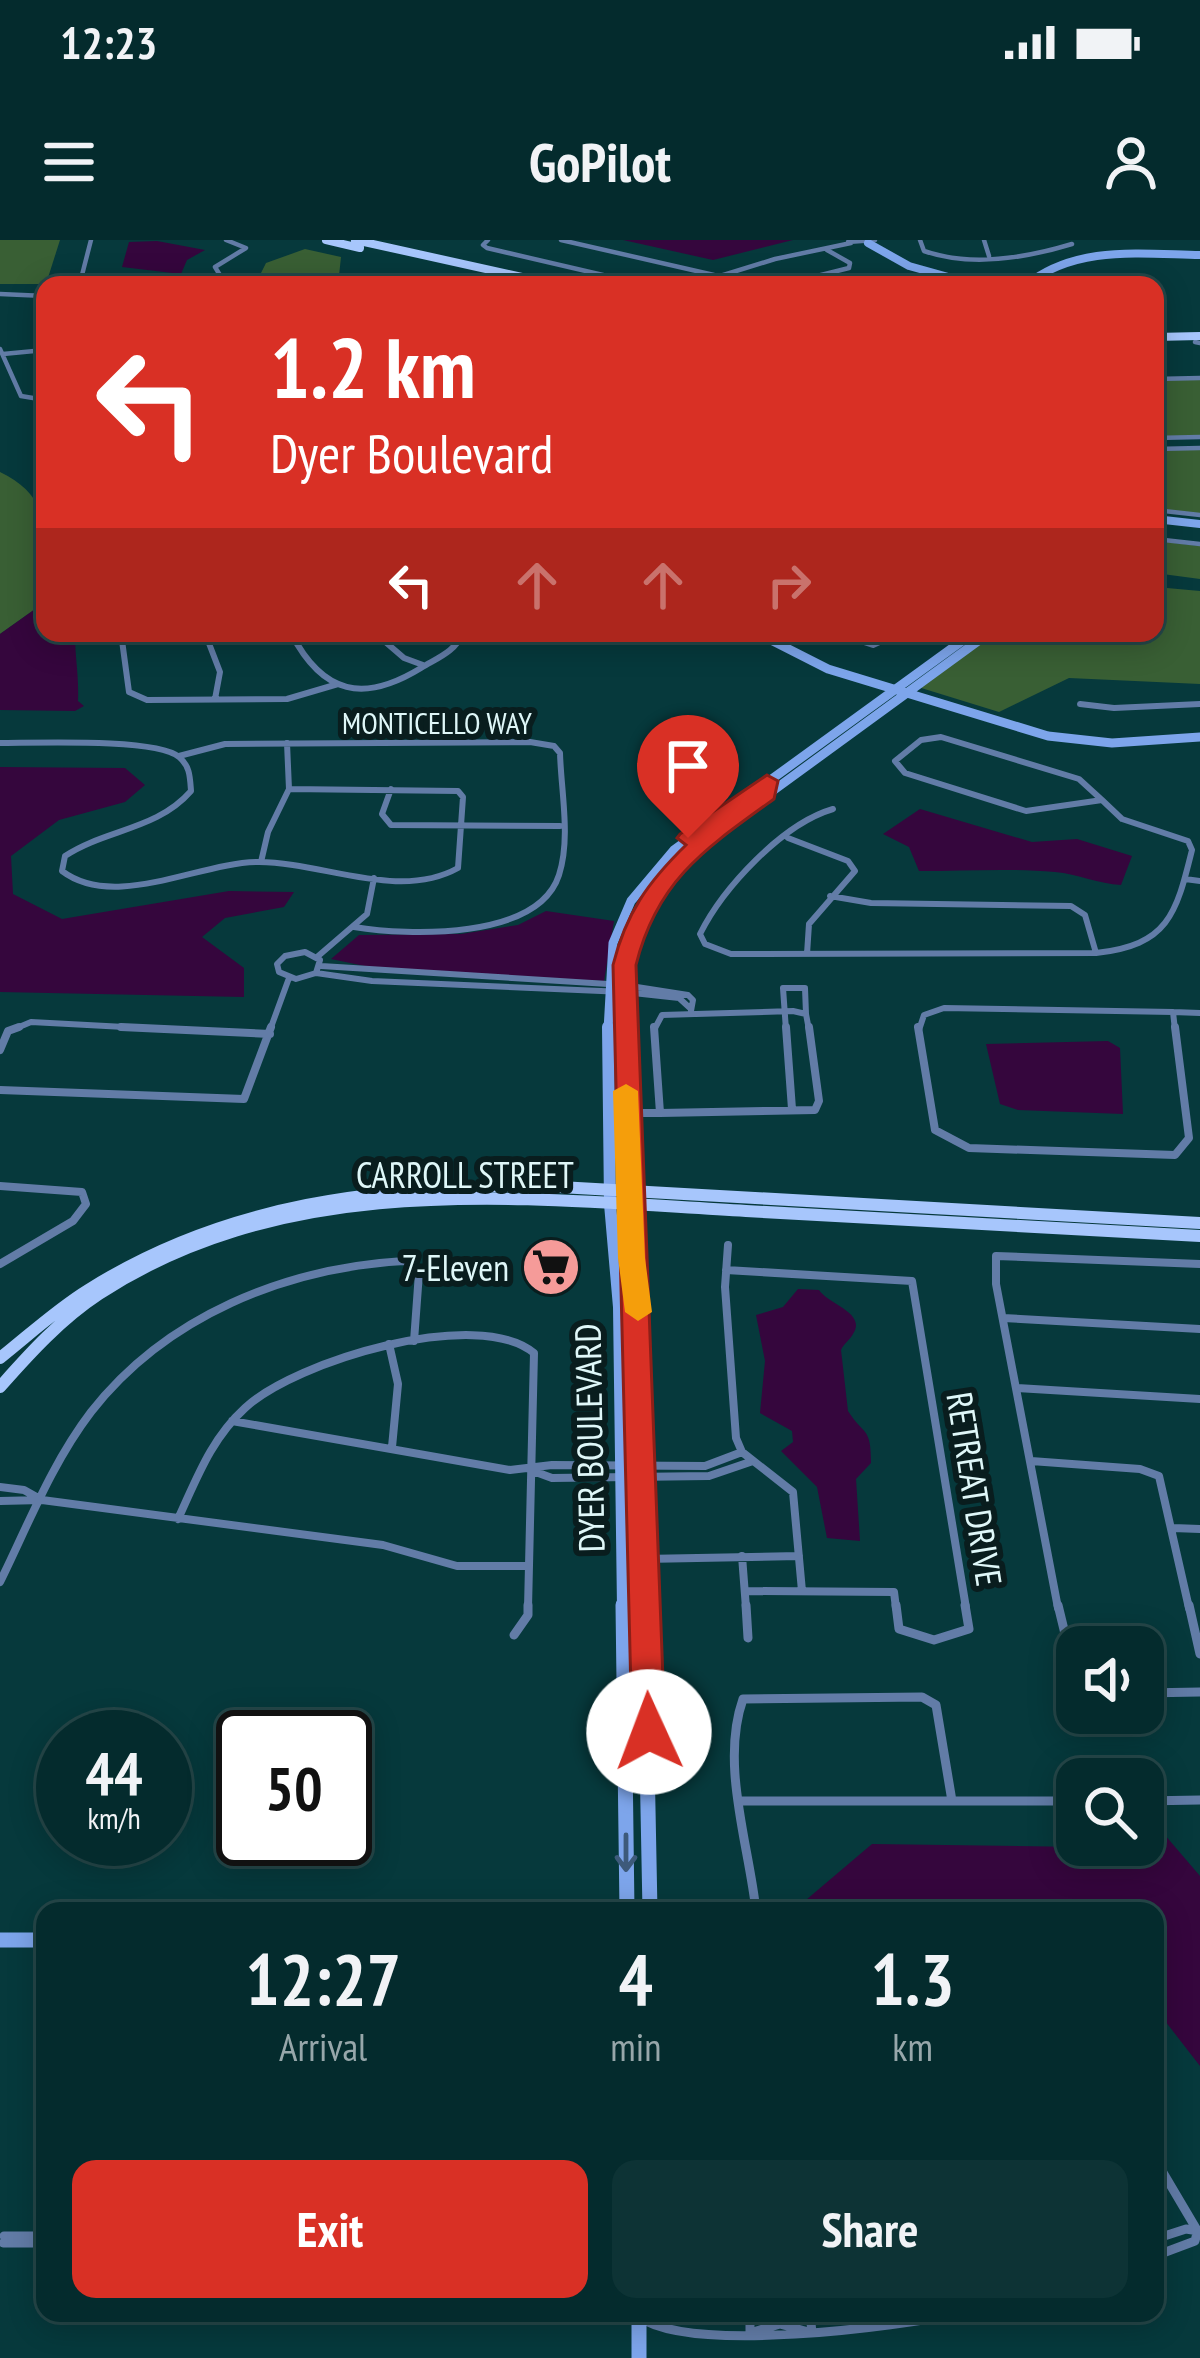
<!DOCTYPE html>
<html lang="en">
<head>
<meta charset="utf-8">
<style>
  body { margin:0; font-family:"PT Sans Narrow",sans-serif; background:#0d3335; color:#f1f3f6; height:100vh; display:flex; flex-direction:column; font-size:45px; white-space:nowrap }
  * { box-sizing:border-box; margin:0 }
  p { font-size:39px; color:#97a7aa }
  .icon { flex:none; width:66px; height:66px; fill:none; stroke:currentColor; stroke-width:2; stroke-linecap:round; stroke-linejoin:round }
  .map { position:relative; flex:1; overflow:hidden }
  .side { position:absolute; left:36px; top:1662px; width:1128px; height:420px; display:flex; flex-direction:column; background:#042b2d; border-radius:24px; box-shadow:0 6px 30px #0003,0 0 0 3px #254749 }
  .side>* { flex:none }
  .banner { position:absolute; left:36px; top:36px; width:1128px; height:366px; border-radius:24px; box-shadow:0 6px 30px #0003,0 0 0 3px #254749; background:#d93025; color:#fff; overflow:hidden }
  .tools { position:absolute; left:1056px; top:1386px; display:grid; gap:24px }
  .tools a { display:grid; place-items:center; width:108px; height:108px; border-radius:24px; background:#042b2d; box-shadow:0 6px 30px #0003,0 0 0 3px #254749; font-size:60px }
  .speed { position:absolute; left:36px; top:1470px; display:flex; gap:24px; font-size:60px; font-weight:700; text-align:center }
  .speed>* { display:grid; place-content:center; width:156px; height:156px; border-radius:50%; background:#042b2d; box-shadow:0 6px 30px #0003,0 0 0 3px #254749; line-height:1 }
  .speed small { font-size:30px; font-weight:400 }
  .speed .limit { border:6px solid #111; border-radius:18px; background:#fff; color:#111 }
  .pin { position:absolute; display:grid; place-items:center; width:102px; height:102px; color:#fff; margin:-123px -51px; border-radius:50% 50% 50% 0; rotate:-45deg; box-shadow:0 0 12px #0007 }
  .pin .icon { rotate:45deg }
  .me { position:absolute; width:132px; margin:-66px; rotate:358deg; stroke-linejoin:round; filter:drop-shadow(0 0 9px #0008) }
  .turn { display:flex; align-items:center; gap:42px; height:252px; padding:0 36px; font-size:54px }
  .turn .icon { width:156px; height:156px; stroke-width:2.5 }
  .turn b { display:block; font-size:84px; line-height:102px }
  .lanes { display:flex; align-items:center; height:114px; padding:0 36px; background:#0003; justify-content:center; gap:60px; direction:ltr }
  .lanes .off { opacity:.35 }
  .eta { display:flex; justify-content:space-evenly; align-items:center; height:204px; text-align:center }
  .eta b { font-size:72px; font-weight:700; line-height:84px }
  .primary-button { display:flex; gap:24px; margin-top:auto; padding:24px 36px }
  .primary-button a { flex:1; height:138px; border-radius:24px; background:#d93025; color:#fff; font-size:48px; font-weight:700; line-height:138px; text-align:center }
  .primary-button a+a { background:#0d3335; color:#f1f3f6 }
  .status { display:flex; justify-content:space-between; align-items:center; height:84px; padding:0 60px; background:#042b2d; direction:ltr }
  .status svg { height:33px; fill:currentColor }
  header { display:flex; justify-content:space-between; align-items:center; height:156px; padding:0 36px; background:#042b2d; font-size:54px; font-weight:700 }
  .map>svg:first-child { display:block }
  .green { fill:#395f34 }
  .water { fill:#35063d }
  .lines { fill:none; stroke-linecap:round; stroke-linejoin:round }
  .street-far3 { stroke:#627ca7; stroke-width:4.5 }
  .street-far2 { stroke:#627ca7; stroke-width:6 }
  .street-far1 { stroke:#627ca7; stroke-width:8 }
  .street { stroke:#627ca7; stroke-width:9 }
  .secondary-far3 { stroke:#7da5eb; stroke-width:8 }
  .secondary-far2 { stroke:#7da5eb; stroke-width:9 }
  .secondary-far1 { stroke:#7da5eb; stroke-width:12 }
  .secondary { stroke:#7da5eb; stroke-width:15 }
  .primary-far1 { stroke:#a7c6fc; stroke-width:8 }
  .primary { stroke:#a7c6fc; stroke-width:12 }
  .oneway { stroke:#3d5a7a }
  .route { fill:#d93025; stroke:#8d1f18; stroke-width:3 }
  .slow { fill:#f59e0b }
  .labels { text-anchor:middle; dominant-baseline:central; stroke-width:12; stroke-linejoin:round; paint-order:stroke }
  .far-street-label { font-size:30px; fill:#dff7f8; stroke:#091d1e }
  .street-label { font-size:36px; fill:#dff7f8; stroke:#091d1e }
  .poi-label { font-size:36px; fill:#dff7f8; stroke:#091d1e; text-anchor:end }
</style>
</head>
<body>
<div class="status"><b>12:23</b><svg viewBox="0 0 49 12"><path d="M0 12V9h3v3zM5 12V6h3v6zM10 12V3h3v9zM15 12V0h3v12zM26 1h20v11H26zM47 4h2v5h-2z"/></svg></div>
<header><svg class="icon" aria-label="menu" viewBox="0 0 24 24"><path d="M4 6h16M4 12h16M4 18h16"/></svg>GoPilot<svg class="icon" aria-label="person" viewBox="0 0 24 24"><circle cx="12" cy="8" r="4"/><path d="M4 21q1-7 8-7t8 7"/></svg></header>
<div class="map">
<svg width="1200" height="2118" viewBox="0 0 1200 2118">
  <rect width="100%" height="100%" fill="#06393c"/>
  <path class="green" d="M 0,0 L 60,0 L 46,44 L 0,44 Z
    M 305,9 L 341,17 L 338,45 L 272,45 L 259,37 L 266,23 Z
    M 1200,139 L 1200,196 L 1155,197 L 1155,140 Z
    M 1200,209 L 1200,274 L 1155,268 L 1155,210 Z
    M 0,232 C 59,260 45,306 45,362 L 0,394 Z
    M 1158,301 L 1200,306 L 1200,339 L 1155,333 Z
    M 1167,348 L 1200,351 L 1200,444 L 1069,438 L 999,472 L 918,447 L 993,393 L 1155,393 L 1155,352 Z"/>
  <path class="water" d="M 623,0 L 793,0 L 713,20 Z
    M 157,1 L 205,10 L 187,20 L 181,34 L 122,27 L 129,2 Z
    M 45,362 L 45,393 L 75,393 C 75,419 79,434 78,461 L 84,466 L 75,471 L 0,470 L 0,394 Z
    M 0,527 L 125,528 L 145,545 L 125,562 L 59,580 L 11,616 L 13,654 L 62,679 L 229,651 L 294,652 L 284,667 L 225,678 L 202,697 L 244,728 L 244,757 L 0,752 Z
    M 920,569 L 1032,602 L 1077,599 L 1132,616 L 1121,645 C 1099,644 1078,634 1055,632 C 1010,628 964,631 919,631 L 909,607 L 883,594 Z
    M 546,671 L 614,681 L 604,741 L 384,730 L 331,719 L 359,695 L 461,694 L 518,685 Z
    M 1108,801 L 1120,808 L 1123,874 L 1018,870 L 1000,864 L 986,804 Z
    M 798,1049 L 819,1050 C 828,1064 867,1073 853,1094 C 850,1100 844,1103 841,1110 L 848,1171 C 864,1196 871,1186 871,1223 L 856,1239 L 860,1301 L 827,1298 L 817,1247 L 781,1211 L 793,1202 L 792,1191 L 760,1173 L 765,1121 L 756,1075 L 783,1067 Z
    M 1164,1594 L 1200,1636 L 1200,1826 L 1155,1768 L 1155,1671 L 793,1671 L 872,1604 L 1149,1608 Z"/>
  <g class="lines">
    <path class="street-far3" d="M 91,0 L 82,35 L 137,45
      M 226,0 L 246,8 L 215,27 L 226,45
      M 488,0 L 483,5 L 487,8 L 646,45
      M 561,0 L 714,35
      M 920,0 L 924,11 C 970,27 1026,18 1072,4
      M 984,0 L 989,16
      M 848,2 L 875,0
      M 206,45 L 224,43
      M 381,45 L 392,40 L 418,45
      M 691,45 L 775,19 L 851,3
      M 781,45 L 849,28 L 850,23 L 827,10
      M 0,54 L 45,56
      M 1195,102 L 1200,103
      M 0,109 L 21,156 L 45,160
      M 3,114 L 45,110
      M 1155,139 L 1200,138
      M 1155,198 L 1200,197
      M 1155,209 L 1200,208
      M 1155,270 L 1200,275
      M 1155,299 L 1200,304"/>
    <path class="street-far2" d="M 121,393 L 129,452 L 147,460 L 287,459 L 338,444
      M 205,393 L 220,432 L 215,459
      M 291,393 C 323,455 364,463 421,428 C 437,418 455,412 463,393
      M 375,393 L 404,418 L 423,425
      M 837,393 L 873,405 L 899,393
      M 1080,464 L 1114,468 L 1200,464
      M 941,497 L 1079,539 L 1102,560 L 1026,571 L 905,533 L 895,521 L 921,500 Z
      M 0,503 C 35,503 157,498 179,517 C 190,526 190,537 191,551 C 157,590 106,589 65,616 L 62,631 C 115,671 199,622 259,622 C 322,622 399,661 458,628 L 463,557 L 458,551 L 289,549
      M 179,516 L 225,504 L 530,502 L 554,506 L 560,513 C 561,551 571,598 559,635 C 538,700 408,696 354,687
      M 391,549 L 382,574 L 391,585 L 560,586
      M 833,569 C 782,584 723,648 700,694 L 705,704 L 731,714 L 1096,713 C 1168,705 1176,675 1192,610 L 1188,601 L 1122,579 L 1102,560
      M 788,598 L 848,621 L 855,631 L 809,684 L 807,714
      M 261,622 L 268,592 L 289,549 L 287,503
      M 1185,639 L 1200,641
      M 830,656 L 871,663 L 1071,666 L 1085,675 L 1096,713
      M 305,712 L 320,720 L 316,733 L 296,739 L 279,732 L 277,724 L 285,716 Z
      M 317,717 L 367,674 L 374,638
      M 321,726 L 624,745 L 688,755 L 693,760 L 691,771
      M 316,733 L 372,741 L 624,752 L 679,758 L 691,769
      M 1173,772 L 1200,773
      M 1173,772 L 1175,790
      M 12,790 L 31,782 L 181,790
      M 270,790 L 289,738
      M 654,790 L 662,775 L 793,771 L 806,774 L 809,790
      M 786,790 L 783,748 L 805,748 L 806,774
      M 919,790 L 924,775 L 944,768 L 1173,772"/>
    <path class="street-far1" d="M 121,787 L 270,794
      M 654,787 L 660,873 L 815,870 L 819,861 L 809,787
      M 786,787 L 792,869
      M 918,787 L 935,890 L 969,908 L 1175,915 L 1189,898 L 1175,787
      M 0,810 L 8,791 L 19,787
      M 0,850 L 244,859 L 271,787
      M 626,873 L 660,873
      M 0,946 L 82,952 L 86,964 L 73,981 L 0,1024
      M 728,1005 L 725,1047 L 736,1198 L 742,1212 L 793,1252 L 802,1351
      M 726,1030 L 912,1041 L 966,1368
      M 1003,1078 L 1200,1089
      M 389,1104 L 398,1144 L 392,1207
      M 1017,1148 L 1200,1159
      M 232,1181 L 510,1230 L 552,1225 L 705,1226 L 742,1212
      M 1031,1221 L 1140,1229 L 1159,1236 L 1189,1368
      M 533,1231 L 552,1238 L 709,1236 L 753,1221
      M 0,1247 L 24,1250 L 40,1259
      M 0,1261 L 42,1260 L 383,1305 L 457,1326 L 529,1326
      M 178,1279 C 197,1238 211,1199 245,1168 C 295,1121 478,1066 534,1113 L 528,1368
      M 1173,1288 L 1200,1289
      M 742,1316 L 746,1368
      M 644,1319 L 799,1316
      M 0,1342 C 28,1285 52,1223 91,1172 C 166,1076 285,1028 404,1021 L 415,1025 L 419,1033 L 414,1101
      M 745,1351 L 894,1352 L 896,1368
      M 1058,1368 L 996,1044 L 996,1016 L 1200,1024"/>
    <path class="street" d="M 746,1365 L 748,1398
      M 896,1365 L 899,1389 L 934,1400 L 969,1389 L 965,1365
      M 1058,1365 L 1077,1443
      M 1189,1365 L 1200,1414
      M 514,1395 L 528,1375 L 528,1365
      M 1143,1453 L 1200,1452
      M 740,1561 L 1077,1561
      M 1143,1561 L 1200,1560
      M 756,1671 C 749,1605 720,1524 743,1459 L 922,1457 L 936,1465 L 952,1561
      M 1155,1919 L 1200,1995
      M 4,1996 L 45,1996
      M 1155,1999 L 1186,1989 L 1199,1991
      M 3,2003 L 45,2003
      M 1155,2016 L 1195,2001 L 1197,1993
      M 750,2073 L 750,2093 L 780,2084 L 812,2093 L 810,2073
      M 639,2077 C 692,2114 895,2087 961,2073"/>
    <path class="secondary-far3" d="M 868,3 L 909,26 L 977,45
      M 1026,45 C 1076,5 1140,14 1200,15
      M 1155,279 L 1200,284"/>
    <path class="secondary-far2" d="M 757,393 L 828,429 L 1048,496 L 1112,503 L 1200,497
      M 608,790 L 613,703 L 631,661 L 674,610 L 973,393
      M 625,790 C 624,702 629,682 685,615 L 989,393"/>
    <path class="secondary-far1" d="M 608,787 L 610,964 L 619,1067 L 623,1368
      M 625,787 L 628,950 L 638,1070 L 644,1368"/>
    <path class="secondary" d="M 623,1365 L 627,1671
      M 644,1365 L 650,1671
      M 0,1700 L 45,1700
      M 639,2073 L 639,2118"/>
    <path class="primary-far1" d="M 326,0 L 360,8
      M 355,0 L 558,45
      M 1155,97 L 1200,96"/>
    <path class="primary" d="M 0,1118 C 29,1095 57,1069 88,1050 C 228,962 380,946 542,946 L 1200,983
      M 0,1147 C 30,1113 61,1079 99,1054 C 292,928 528,959 746,971 C 897,979 1049,988 1200,996"/>
  </g>
  <defs><path id="oneway-shaft" d="M-6 0H5M1.5-3L5.5 0L1.5 3" fill="none" stroke-width="1.6" stroke-linecap="round" stroke-linejoin="round" transform="scale(3)"/></defs>
  <use class="oneway" href="#oneway-shaft" transform="translate(626 1613) rotate(90)"/>
  <path class="route" d="M 767,535 L 778,541 L 774,559 C 706,608 657,640 636,725 L 665,1492 L 660,1501 L 649,1504 L 637,1501 L 632,1492 L 613,725 C 626,673 648,642 686,605 L 677,598 L 680,594 Z"/>
  <path class="slow" d="M 626,844 L 638,851 L 645,1018 L 652,1072 L 638,1081 L 625,1072 L 618,1018 L 613,851 Z"/>
  <defs>
    <symbol id="supermarket-disc" viewBox="-11 -11 22 22"><circle r="9.5" fill="#f59b99" stroke="#091d1e"/><path d="M-6-5.5h2.5l.6 2H6L4.5 2H-2.5L-4.4-4H-6ZM-1.5 3.2a1.3 1.3 0 1 0 .1 0ZM3 3.2a1.3 1.3 0 1 0 .1 0Z" fill="#111"/></symbol>
  </defs>
  <g fill-rule="evenodd">
    <use href="#supermarket-disc" x="518" y="994" width="66" height="66"/>
  </g>
  <g class="labels">
    <g class="far-street-label">
      <text x="437" y="482">MONTICELLO WAY</text>
    </g>
    <g class="street-label">
      <text x="465" y="934">CARROLL STREET</text>
      <text transform="translate(589 1198) rotate(-91)">DYER BOULEVARD</text>
      <text transform="translate(975 1249) rotate(81)">RETREAT DRIVE</text>
    </g>
    <g class="poi-label">
      <text x="509" y="1027">7-Eleven</text>
    </g>
  </g>
</svg>
<div class="tools">
<a><svg class="icon" aria-label="sound" viewBox="0 0 24 24"><path d="M4 9h4l5-4v14l-5-4H4zM17 9q2 3 0 6"/></svg></a>
<a><svg class="icon" aria-label="search" viewBox="0 0 24 24"><circle cx="10" cy="10" r="6"/><path d="M15 15l6 6"/></svg></a>
</div>
<div class="speed"><div>44<small>km/h</small></div><div class="limit">50</div></div>
<div class="pin" style="left:688px;top:598px;background:#d93025"><svg class="icon" aria-label="arrive" viewBox="0 0 24 24"><path d="M6 21V4h12l-3 4 3 4H6"/></svg></div>
<svg class="me" style="left:649px;top:1492px" viewBox="-20 -20 40 40"><circle r="19" fill="#fff"/><path d="M0-13L10 11 0 6-10 11z" fill="#d93025"/></svg>
<div class="banner">
<div class="turn"><svg class="icon" aria-label="left" viewBox="0 0 24 24"><path d="M17 20v-9H6M10 6l-5 5 5 5"/></svg><div><b>1.2 km</b>Dyer Boulevard</div></div>
<div class="lanes"><svg class="icon" aria-label="left" viewBox="0 0 24 24"><path d="M17 20v-9H6M10 6l-5 5 5 5"/></svg><svg class="icon off" aria-label="ahead" viewBox="0 0 24 24"><path d="M12 20V5M6 11l6-6 6 6"/></svg><svg class="icon off" aria-label="ahead" viewBox="0 0 24 24"><path d="M12 20V5M6 11l6-6 6 6"/></svg><svg class="icon off" aria-label="right" viewBox="0 0 24 24"><path d="M7 20v-9h11M14 6l5 5-5 5"/></svg></div>
</div>
<section class="side">
<div class="eta">
<div><b>12:27</b><p>Arrival</p></div>
<div><b>4</b><p>min</p></div>
<div><b>1.3</b><p>km</p></div>
</div>
<div class="primary-button"><a>Exit</a><a>Share</a></div>
</section>
</div>
</body>
</html>
